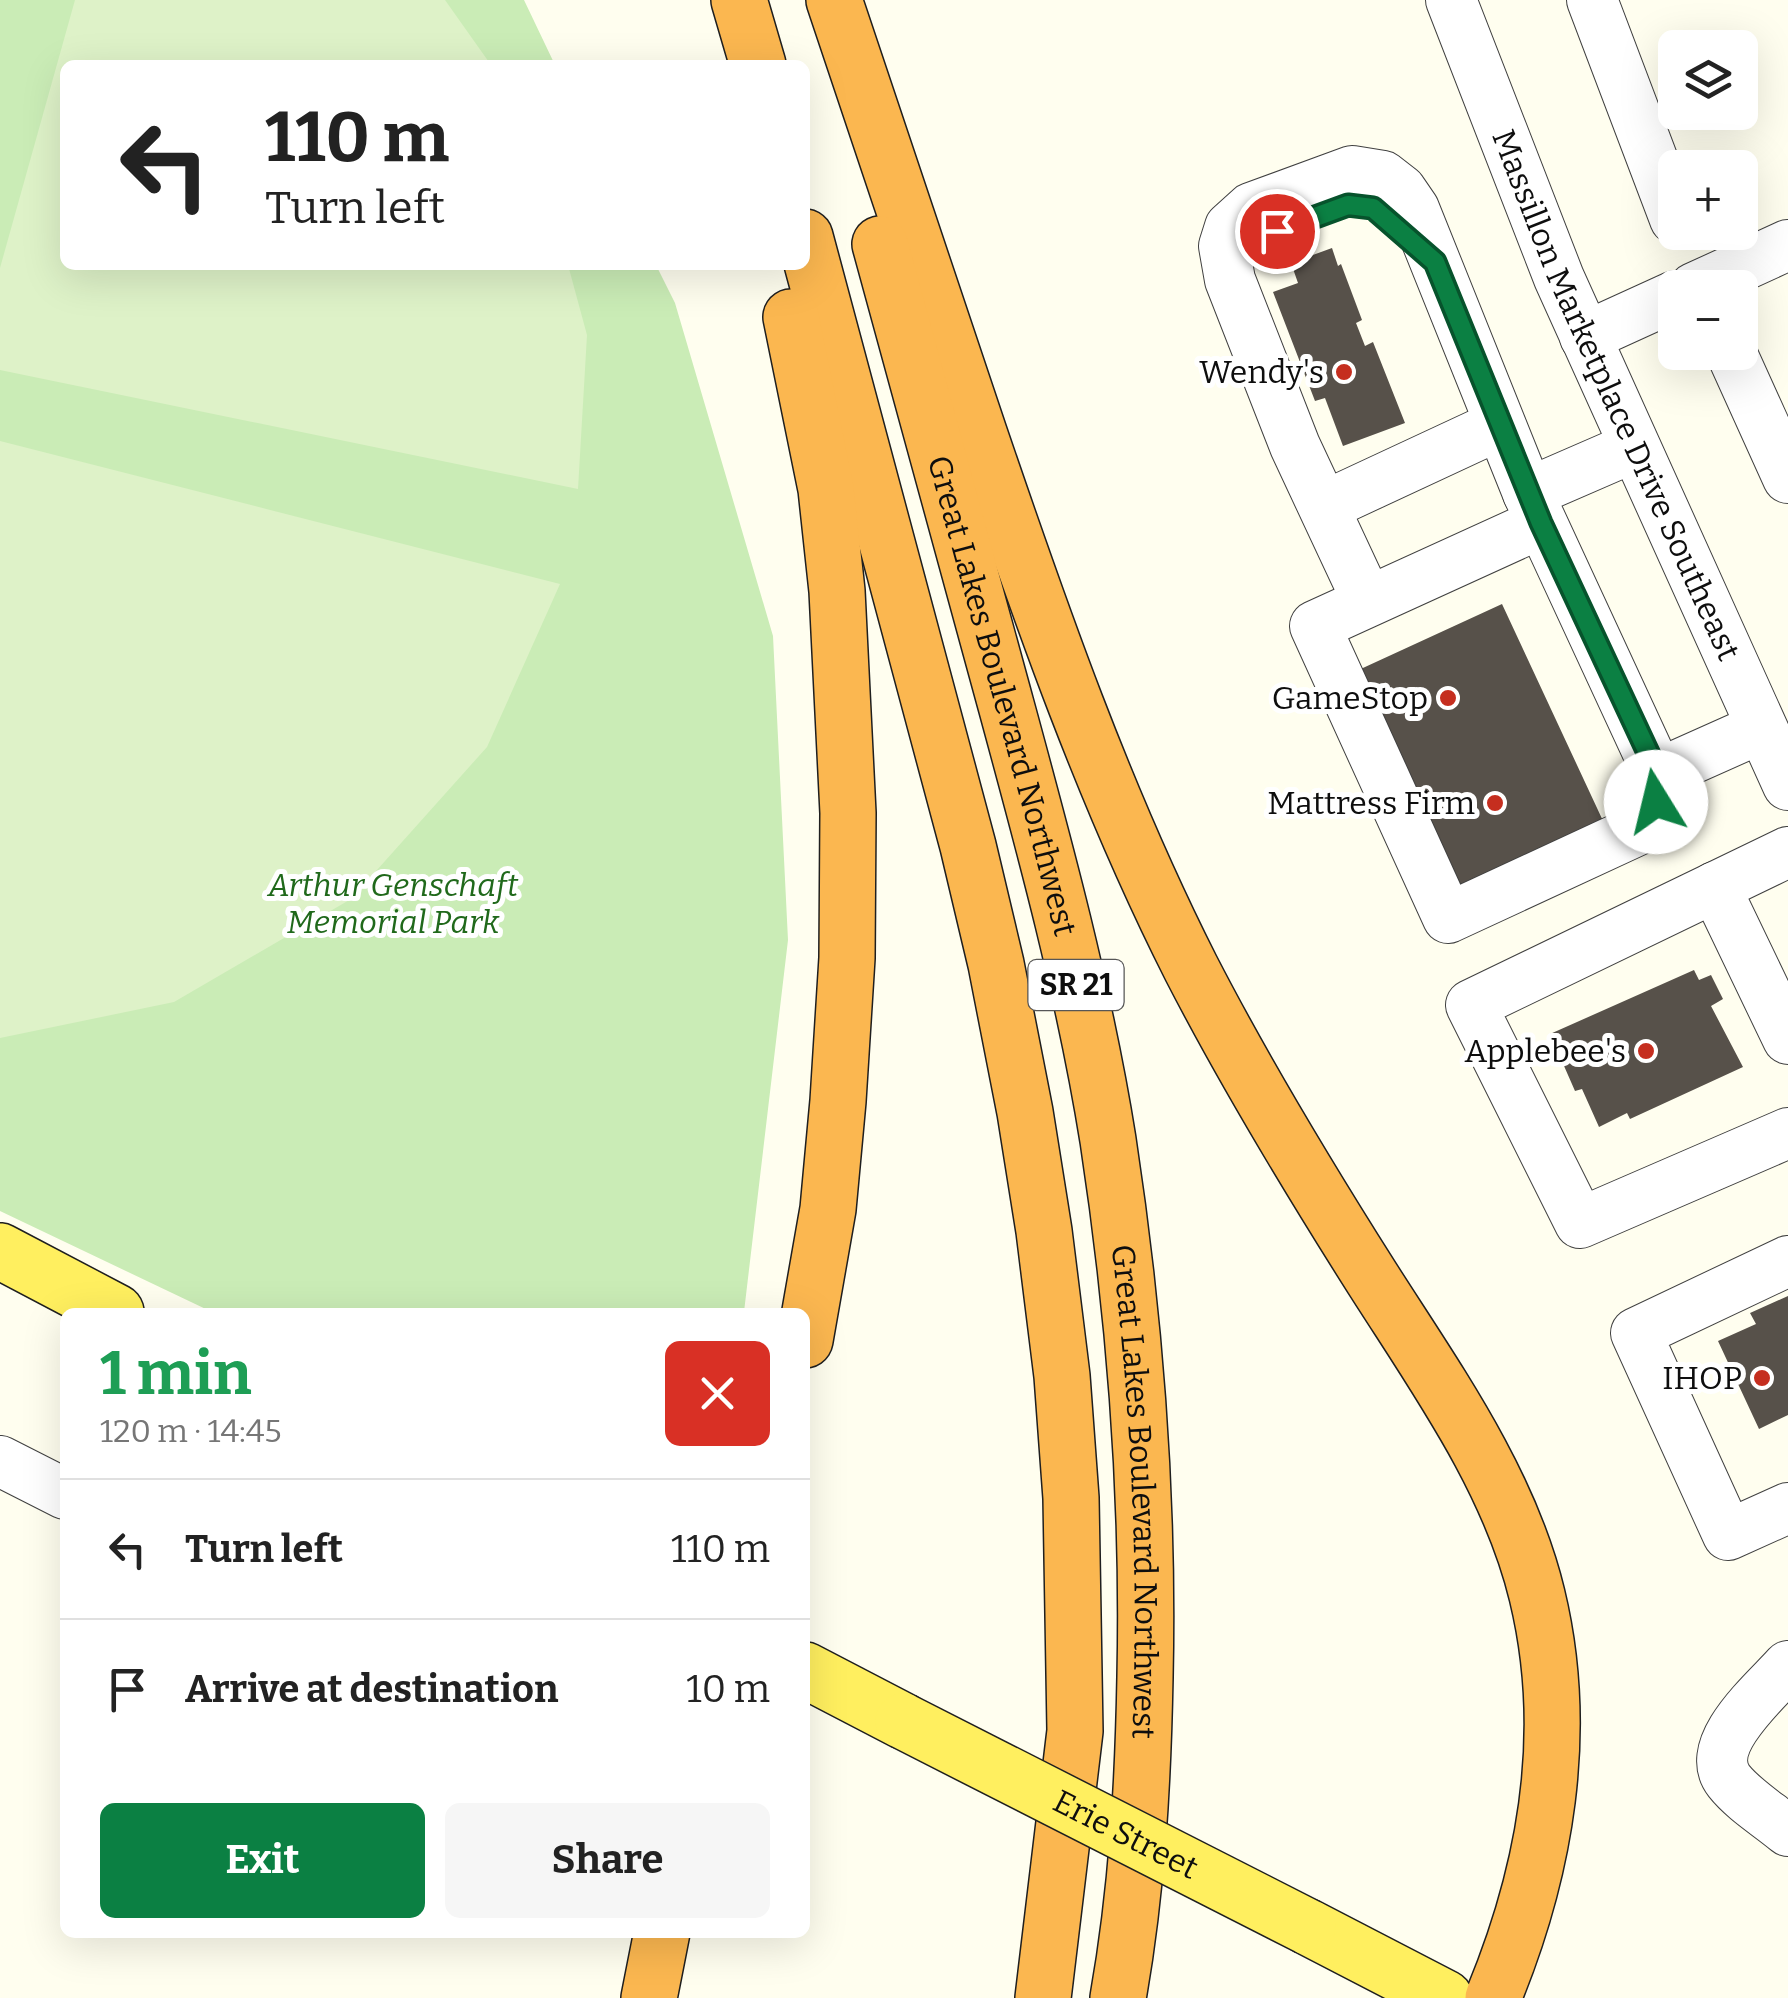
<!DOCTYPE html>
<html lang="en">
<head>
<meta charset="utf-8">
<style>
  body { margin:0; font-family:Bitter,serif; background:#f6f6f6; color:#222; height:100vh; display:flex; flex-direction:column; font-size:38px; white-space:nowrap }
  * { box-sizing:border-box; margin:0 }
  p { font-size:32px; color:#767676 }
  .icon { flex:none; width:55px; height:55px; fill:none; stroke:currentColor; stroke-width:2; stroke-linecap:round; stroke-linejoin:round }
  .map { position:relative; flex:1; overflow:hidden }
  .drawer { position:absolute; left:60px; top:1308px; width:750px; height:630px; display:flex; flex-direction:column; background:#fff; border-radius:15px; box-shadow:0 10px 40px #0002 }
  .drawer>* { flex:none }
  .top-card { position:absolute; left:60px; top:60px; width:750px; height:210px; border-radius:15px; box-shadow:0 10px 40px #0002; background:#fff; color:#222; overflow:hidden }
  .tools { position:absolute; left:1658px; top:30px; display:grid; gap:20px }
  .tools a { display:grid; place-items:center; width:100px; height:100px; border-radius:15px; background:#fff; box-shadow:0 10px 40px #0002; font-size:50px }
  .pin { position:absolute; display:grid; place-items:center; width:85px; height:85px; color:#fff; margin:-42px; border:5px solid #fff; border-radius:50%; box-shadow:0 2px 10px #0007 }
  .me { position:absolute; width:110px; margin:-55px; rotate:351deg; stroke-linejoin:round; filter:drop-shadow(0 0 8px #0008) }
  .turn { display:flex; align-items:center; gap:35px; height:210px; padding:0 40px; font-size:45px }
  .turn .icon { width:130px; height:130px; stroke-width:2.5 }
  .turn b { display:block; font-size:70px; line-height:85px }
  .round { display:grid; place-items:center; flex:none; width:105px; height:105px; border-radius:15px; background:#f6f6f6 }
  .headline { display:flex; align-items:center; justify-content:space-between; height:170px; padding:0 40px }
  h1 { font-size:60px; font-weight:700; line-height:75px; color:#1e9e55 }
  .cta { display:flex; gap:20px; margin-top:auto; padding:20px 40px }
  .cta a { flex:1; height:115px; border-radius:15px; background:#0b8043; color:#fff; font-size:40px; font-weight:700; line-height:115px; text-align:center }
  .cta a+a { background:#f6f6f6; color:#222 }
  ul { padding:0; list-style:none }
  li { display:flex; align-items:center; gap:30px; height:140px; padding:0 40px; border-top:2px solid #e0e0e0 }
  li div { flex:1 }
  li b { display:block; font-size:38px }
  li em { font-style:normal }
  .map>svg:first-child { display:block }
  .green { fill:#caecb6 }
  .pitch { fill:#def2c8 }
  .building { fill:#57514a }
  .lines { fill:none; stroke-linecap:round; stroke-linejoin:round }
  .minor-casing { stroke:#414141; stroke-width:52 }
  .major-casing { stroke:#1f1f1f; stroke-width:58 }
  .highway-casing { stroke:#1f1f1f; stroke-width:58 }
  .minor { stroke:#fff; stroke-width:50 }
  .major { stroke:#ffef5f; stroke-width:55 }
  .highway { stroke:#fbb750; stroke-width:55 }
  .major-bridge-casing { stroke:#1f1f1f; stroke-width:58; stroke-linecap:butt }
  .major-bridge { stroke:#ffef5f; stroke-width:55 }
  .route-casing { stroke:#07532c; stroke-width:25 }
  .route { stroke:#0b8043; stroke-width:18 }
  .poi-dot { fill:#c52e1f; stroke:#fff; stroke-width:4 }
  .labels { text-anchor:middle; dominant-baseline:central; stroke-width:10; stroke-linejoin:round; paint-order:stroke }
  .shield { fill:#fff; stroke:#565656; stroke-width:2.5 }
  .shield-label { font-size:30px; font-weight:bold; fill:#0e0e0e }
  .poi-label { font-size:32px; fill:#0e0e0e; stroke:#fff; text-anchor:end }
  .street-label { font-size:32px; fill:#0e0e0e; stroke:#fff }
  .park-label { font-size:32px; font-style:italic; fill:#20691b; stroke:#fff }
</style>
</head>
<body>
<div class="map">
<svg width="1788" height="1998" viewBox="0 0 1788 1998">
  <rect width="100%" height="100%" fill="#fffeef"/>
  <path class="green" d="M 0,0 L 524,0 L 555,65 L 65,65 L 65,265 L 656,265 L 675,303 L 773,636 L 788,940 L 744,1312 L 212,1312 L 0,1211 Z"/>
  <path class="pitch" d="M 75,0 L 445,0 L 491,65 L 65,65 L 65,265 L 568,265 L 587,335 L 578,489 L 0,370 L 0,268 Z
    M 0,441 L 560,584 L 487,747 L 351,899 L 174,1002 L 0,1038 Z"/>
  <path class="building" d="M 1332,248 L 1338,266 L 1341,264 L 1362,320 L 1356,323 L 1365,346 L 1373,342 L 1405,423 L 1343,446 L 1325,398 L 1315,401 L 1273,292 L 1298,283 L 1291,263 Z
    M 1502,604 L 1604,823 L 1453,892 L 1352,673 Z
    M 1694,970 L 1699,980 L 1711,975 L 1723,999 L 1711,1006 L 1743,1067 L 1630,1119 L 1627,1113 L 1599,1127 L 1582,1089 L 1575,1091 L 1550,1034 Z
    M 1788,1296 L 1788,1415 L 1759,1429 L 1718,1341 L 1756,1324 L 1750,1313 Z"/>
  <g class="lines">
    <defs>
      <g id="minor">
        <path id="s1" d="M 1451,0 L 1559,278 L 1788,785"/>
        <path d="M 1592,0 L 1675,219"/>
        <path d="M 1694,288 L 1788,245"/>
        <path d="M 1585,337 L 1675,296"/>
        <path d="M 1731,352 L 1788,478"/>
        <path d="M 1528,493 L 1634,447"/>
        <path d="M 1325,506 L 1499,425"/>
        <path d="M 1541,523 L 1315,626 L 1448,918 L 1638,830 L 1656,801 L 1658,774 L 1761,728"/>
        <path d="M 1367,600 L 1295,446 L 1230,280 L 1224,246 L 1230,227 L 1251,208 L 1352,171 L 1383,176 L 1401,190 L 1414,209 L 1528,493 L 1658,774"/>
        <path d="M 1788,852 L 1471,1005 L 1580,1223 L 1788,1133"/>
        <path d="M 1715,887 L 1788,1039"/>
        <path d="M 1788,1261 L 1636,1333 L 1728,1535 L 1788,1508"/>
        <path d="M 0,1461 L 65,1494"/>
        <path d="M 1788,1666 C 1766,1691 1701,1745 1729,1781 C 1744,1800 1769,1815 1788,1831"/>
      </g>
      <path id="major" d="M 0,1251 L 116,1312
        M 805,1670 L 903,1721
        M 1308,1927 L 1445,1998"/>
      <g id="highway">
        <path d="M 739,0 L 758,65"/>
        <path d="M 834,0 C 882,144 931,289 979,433 C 1041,615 1104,796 1191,968 C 1246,1075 1308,1177 1372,1278 C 1435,1377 1509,1479 1537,1595 C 1570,1731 1546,1870 1493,1998"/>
        <path d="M 805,237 L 968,846 L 996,964 L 1025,1112 L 1044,1231 L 1062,1376 L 1071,1498 L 1075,1731 L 1043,1998"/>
        <path id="s2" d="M 880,244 C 921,394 962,544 1003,694 C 1043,841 1084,990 1108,1140 C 1135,1317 1149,1497 1145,1677 C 1143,1785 1137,1891 1118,1998"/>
        <path d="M 791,317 L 826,489 L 837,591 L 848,813 L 847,958 L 838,1101 L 828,1209 L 805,1340"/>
        <path d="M 649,1998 L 662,1932"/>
      </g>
    </defs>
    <use href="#minor" class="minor-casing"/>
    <use href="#major" class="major-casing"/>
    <use href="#highway" class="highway-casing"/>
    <use href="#minor" class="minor"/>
    <use href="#major" class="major"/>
    <use href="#highway" class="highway"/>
    <defs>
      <g id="major-bridge">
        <path id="s3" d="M 903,1721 L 1308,1927"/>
      </g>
    </defs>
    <use href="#major-bridge" class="major-bridge-casing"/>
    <use href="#major-bridge" class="major-bridge"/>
  </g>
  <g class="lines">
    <defs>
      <path id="route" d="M 1277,231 L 1348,205 L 1373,208 L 1435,262 L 1541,523 L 1658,774 L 1656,802"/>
    </defs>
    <use href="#route" class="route-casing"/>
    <use href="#route" class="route"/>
  </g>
  <g class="poi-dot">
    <circle cx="1344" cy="372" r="10"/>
    <circle cx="1448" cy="698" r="10"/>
    <circle cx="1495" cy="803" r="10"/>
    <circle cx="1646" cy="1051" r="10"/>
    <circle cx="1762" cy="1378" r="10"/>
  </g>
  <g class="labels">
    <rect class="shield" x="1028.5" y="960" width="95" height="50" rx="8"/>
    <g class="shield-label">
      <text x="1076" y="985">SR 21</text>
    </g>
    <g class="poi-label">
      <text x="1324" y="372">Wendy's</text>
      <text x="1428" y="698">GameStop</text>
      <text x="1475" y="803">Mattress Firm</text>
      <text x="1626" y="1051">Applebee's</text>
      <text x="1742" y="1378">IHOP</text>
    </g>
    <g class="street-label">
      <text stroke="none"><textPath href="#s1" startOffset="428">Massillon Marketplace Drive Southeast</textPath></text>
      <text stroke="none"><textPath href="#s2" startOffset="468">Great Lakes Boulevard Northwest</textPath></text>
      <text stroke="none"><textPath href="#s2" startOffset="1278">Great Lakes Boulevard Northwest</textPath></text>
      <text stroke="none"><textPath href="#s3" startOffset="250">Erie Street</textPath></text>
    </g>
    <g class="park-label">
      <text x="393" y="885">Arthur Genschaft<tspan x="393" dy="37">Memorial Park</tspan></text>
    </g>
  </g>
</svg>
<div class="tools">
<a><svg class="icon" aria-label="layers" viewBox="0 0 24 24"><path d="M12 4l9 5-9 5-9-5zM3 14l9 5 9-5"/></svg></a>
<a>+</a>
<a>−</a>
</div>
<div class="pin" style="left:1277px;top:231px;background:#d93025"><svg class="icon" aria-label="arrive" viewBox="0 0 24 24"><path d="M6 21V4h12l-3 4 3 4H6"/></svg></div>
<svg class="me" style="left:1656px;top:802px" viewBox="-20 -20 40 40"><circle r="19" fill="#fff"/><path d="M0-13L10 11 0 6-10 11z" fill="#0b8043"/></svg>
<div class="top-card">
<div class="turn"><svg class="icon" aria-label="left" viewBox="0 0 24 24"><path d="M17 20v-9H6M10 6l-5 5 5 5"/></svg><div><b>110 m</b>Turn left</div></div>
</div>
<section class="drawer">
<div class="headline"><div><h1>1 min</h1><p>120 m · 14:45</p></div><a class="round" style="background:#d93025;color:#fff"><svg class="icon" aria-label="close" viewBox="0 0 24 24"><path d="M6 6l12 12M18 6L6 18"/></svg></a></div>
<ul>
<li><svg class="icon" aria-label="left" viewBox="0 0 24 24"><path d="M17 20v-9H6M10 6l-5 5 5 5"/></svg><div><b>Turn left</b></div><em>110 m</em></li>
<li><svg class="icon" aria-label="arrive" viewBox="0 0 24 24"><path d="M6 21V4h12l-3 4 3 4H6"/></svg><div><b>Arrive at destination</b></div><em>10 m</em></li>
</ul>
<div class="cta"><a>Exit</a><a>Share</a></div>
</section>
</div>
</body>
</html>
